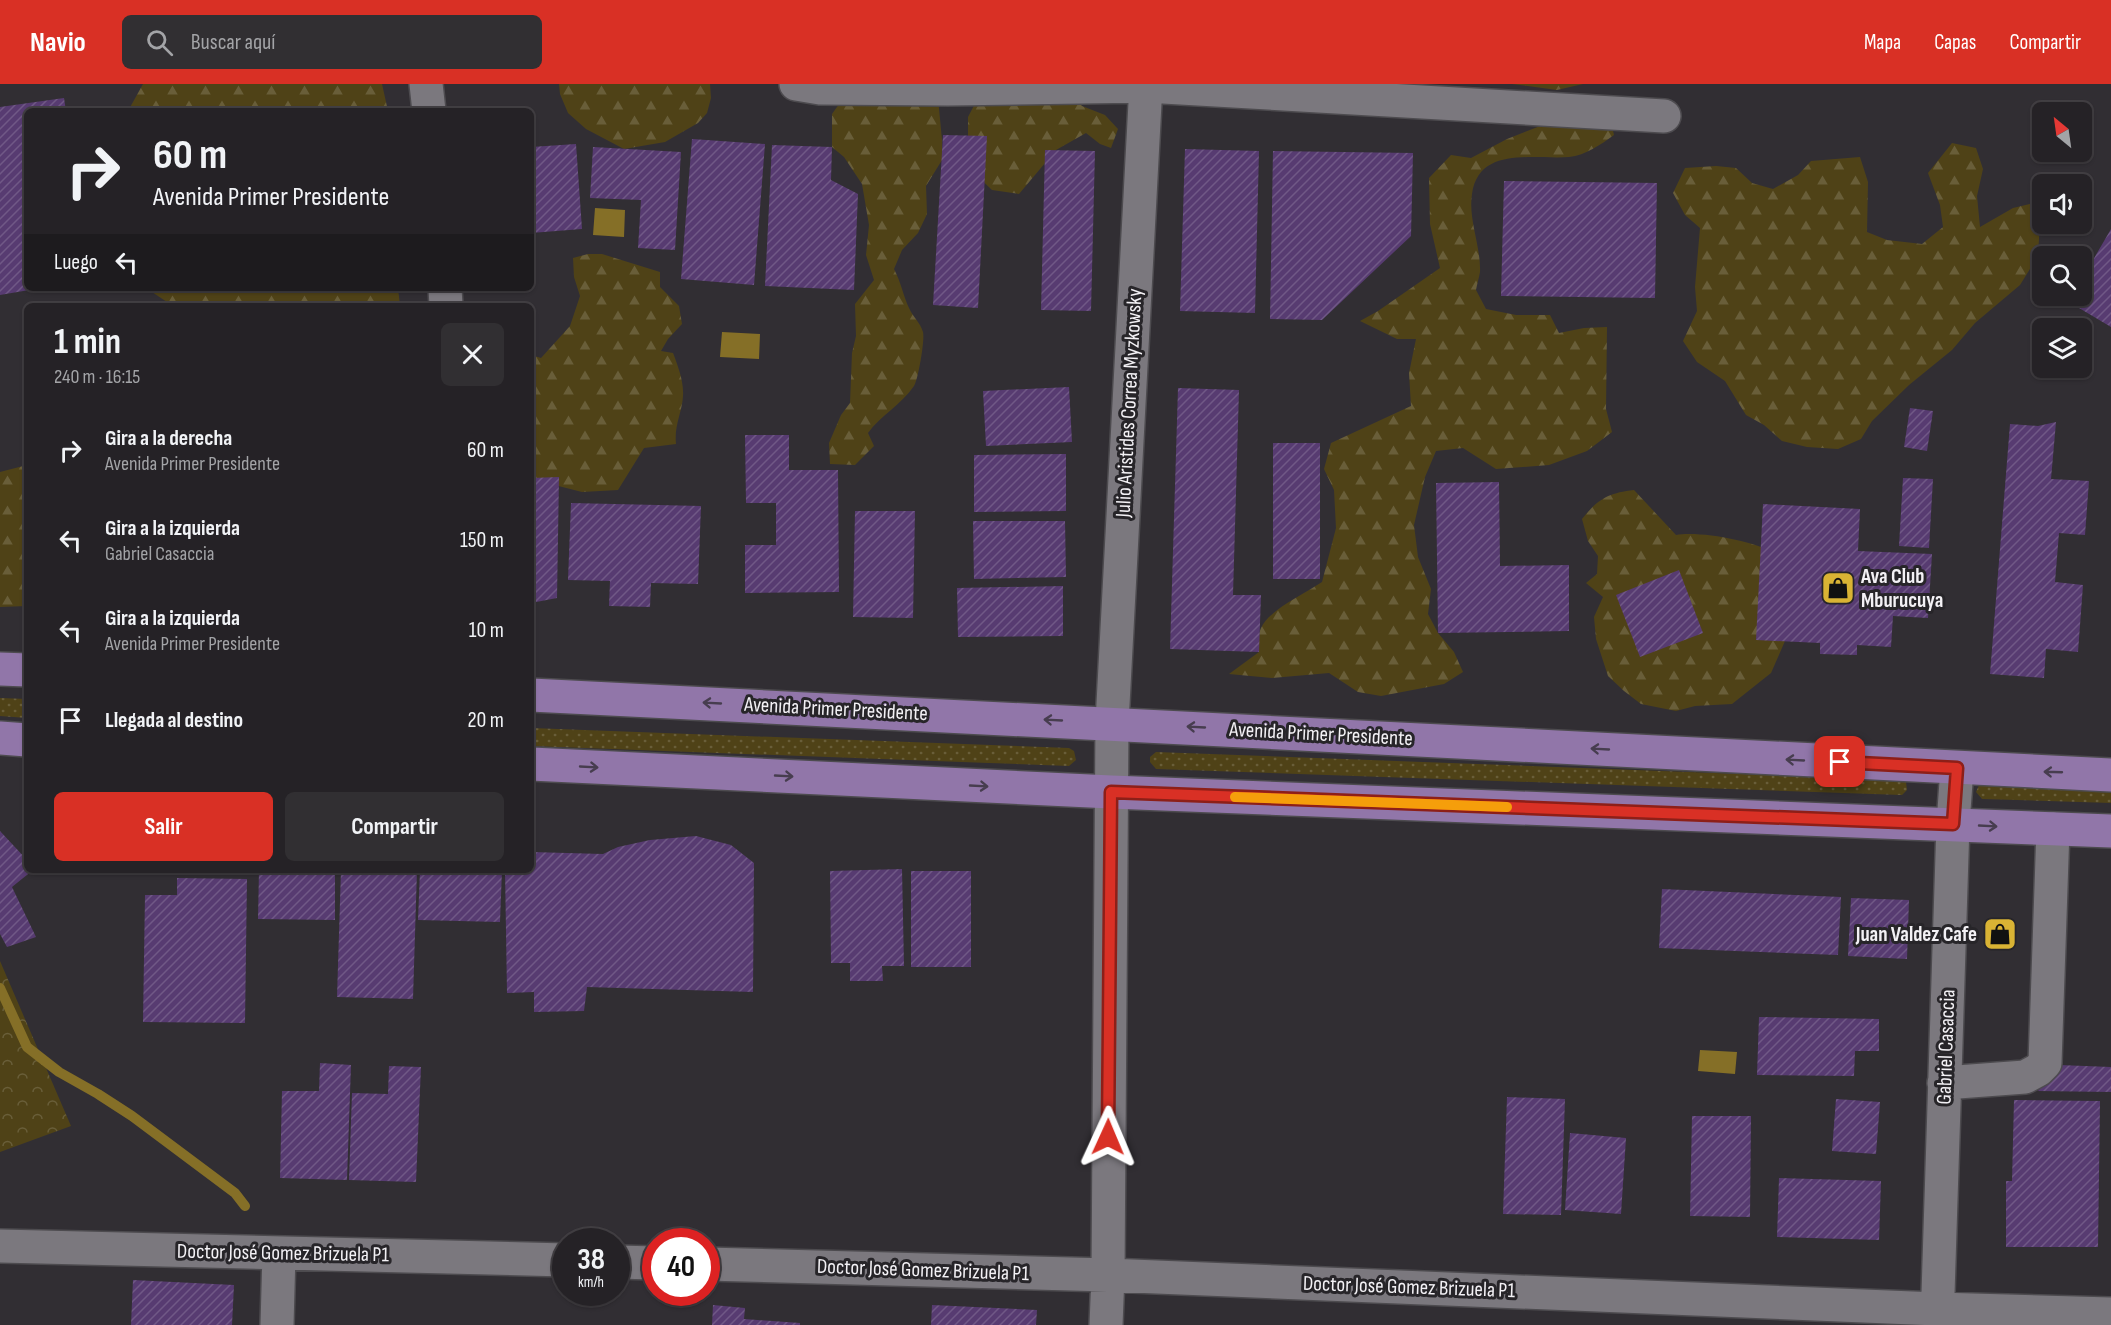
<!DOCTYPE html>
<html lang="es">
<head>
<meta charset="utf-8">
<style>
  body { margin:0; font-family:"Sofia Sans Condensed",sans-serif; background:#312f32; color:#f1f3f6; height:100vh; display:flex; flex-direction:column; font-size:22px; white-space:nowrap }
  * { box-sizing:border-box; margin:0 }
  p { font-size:20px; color:#a3a4a7 }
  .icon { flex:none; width:33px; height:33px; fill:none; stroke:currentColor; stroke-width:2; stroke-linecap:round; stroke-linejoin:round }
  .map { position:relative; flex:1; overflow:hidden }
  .drawer { position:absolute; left:24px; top:219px; width:510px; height:570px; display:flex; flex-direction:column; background:#252226; border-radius:9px; box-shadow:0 2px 4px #0004,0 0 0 2px #423f43 }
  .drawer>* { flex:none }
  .banner { position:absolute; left:24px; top:24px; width:510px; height:183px; border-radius:9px; box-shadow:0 2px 4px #0004,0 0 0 2px #423f43; background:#252226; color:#f1f3f6; overflow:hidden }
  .needle { width:39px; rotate:331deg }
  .buttons { position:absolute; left:2032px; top:18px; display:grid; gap:12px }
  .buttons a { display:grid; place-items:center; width:60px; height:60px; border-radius:9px; background:#252226; box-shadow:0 2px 4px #0004,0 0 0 2px #423f43; font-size:30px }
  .speed { position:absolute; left:552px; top:1144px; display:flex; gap:12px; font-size:30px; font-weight:700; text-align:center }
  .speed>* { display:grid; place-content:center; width:78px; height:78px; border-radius:50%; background:#252226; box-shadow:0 2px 4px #0004,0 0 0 2px #423f43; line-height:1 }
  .speed small { font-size:15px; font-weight:400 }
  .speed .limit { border:9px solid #d22; background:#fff; color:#111 }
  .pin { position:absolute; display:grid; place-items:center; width:51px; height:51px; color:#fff; margin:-26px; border-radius:12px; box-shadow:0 3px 9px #0006 }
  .me { position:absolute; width:66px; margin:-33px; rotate:1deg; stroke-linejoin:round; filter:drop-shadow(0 0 4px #0008) }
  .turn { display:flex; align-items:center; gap:21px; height:126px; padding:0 30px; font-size:27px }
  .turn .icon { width:78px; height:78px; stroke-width:2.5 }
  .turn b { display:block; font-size:42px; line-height:51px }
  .then { display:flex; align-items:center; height:57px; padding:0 30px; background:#0003; gap:12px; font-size:22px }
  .round { display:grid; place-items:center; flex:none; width:63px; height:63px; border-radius:9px; background:#312f32 }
  .summary { display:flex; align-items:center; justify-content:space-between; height:102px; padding:0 30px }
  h1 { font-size:36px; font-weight:700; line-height:45px }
  .cta { display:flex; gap:12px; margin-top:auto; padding:12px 30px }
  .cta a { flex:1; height:69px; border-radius:9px; background:#d93025; color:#fff; font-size:24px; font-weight:700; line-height:69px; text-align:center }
  .cta a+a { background:#312f32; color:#f1f3f6 }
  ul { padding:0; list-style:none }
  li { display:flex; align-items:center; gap:18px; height:90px; padding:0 30px }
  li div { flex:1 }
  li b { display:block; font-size:22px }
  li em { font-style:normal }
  header { display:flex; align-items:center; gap:36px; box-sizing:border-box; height:84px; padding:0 30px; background:#d93025; color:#fff }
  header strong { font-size:28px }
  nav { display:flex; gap:33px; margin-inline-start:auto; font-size:21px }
  .search { width:420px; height:54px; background:#312f32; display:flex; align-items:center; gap:15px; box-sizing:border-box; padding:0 21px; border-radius:9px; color:#a3a4a7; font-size:22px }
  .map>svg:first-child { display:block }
  .grass { fill:url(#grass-dots) }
  .forest { fill:url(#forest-firs) }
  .park { fill:url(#park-crowns) }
  .water { fill:#856f27 }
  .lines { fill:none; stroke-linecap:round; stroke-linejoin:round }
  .stream { stroke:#856f27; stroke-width:10 }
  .building { fill:url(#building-hatch) }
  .minor-casing { stroke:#4d4b4f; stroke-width:36 }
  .major-casing { stroke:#4d4b4f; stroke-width:36 }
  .minor { stroke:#7b787e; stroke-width:33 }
  .major { stroke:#9176a9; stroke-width:33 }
  .oneway { stroke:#473d4f }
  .route-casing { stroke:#8d1f18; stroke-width:15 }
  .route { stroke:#d93025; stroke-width:10 }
  .slow { stroke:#f59e0b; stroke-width:10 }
  .labels { text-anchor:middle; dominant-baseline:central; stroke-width:6; stroke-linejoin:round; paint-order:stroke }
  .street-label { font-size:21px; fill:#f3f1f5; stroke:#272529 }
  .poi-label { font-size:21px; font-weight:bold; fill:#f3f1f5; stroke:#272529; text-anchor:start }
</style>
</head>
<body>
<header>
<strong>Navio</strong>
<div class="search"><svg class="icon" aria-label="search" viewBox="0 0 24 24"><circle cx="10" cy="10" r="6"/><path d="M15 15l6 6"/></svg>Buscar aquí</div>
<nav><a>Mapa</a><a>Capas</a><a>Compartir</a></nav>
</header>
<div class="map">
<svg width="2111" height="1241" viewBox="0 0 2111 1241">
  <defs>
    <pattern id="grass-dots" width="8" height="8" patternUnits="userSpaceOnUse" patternTransform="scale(1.5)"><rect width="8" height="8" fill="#4f4217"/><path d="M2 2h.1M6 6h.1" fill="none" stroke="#695e39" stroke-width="1.8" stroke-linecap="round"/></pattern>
    <pattern id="forest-firs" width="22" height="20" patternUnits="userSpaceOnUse" patternTransform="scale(1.5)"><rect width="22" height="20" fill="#4f4217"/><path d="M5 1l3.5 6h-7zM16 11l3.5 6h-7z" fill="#695e39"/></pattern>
    <pattern id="park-crowns" width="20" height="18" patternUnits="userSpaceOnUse" patternTransform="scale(1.5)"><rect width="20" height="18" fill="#4f4217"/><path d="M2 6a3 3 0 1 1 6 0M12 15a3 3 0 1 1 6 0" fill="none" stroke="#695e39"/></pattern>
    <pattern id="building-hatch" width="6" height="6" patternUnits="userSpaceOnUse" patternTransform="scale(1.5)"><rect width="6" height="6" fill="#573b71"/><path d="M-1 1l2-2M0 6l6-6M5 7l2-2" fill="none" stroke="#705886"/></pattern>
  </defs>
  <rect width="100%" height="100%" fill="#312e33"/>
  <path class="grass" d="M 0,614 L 27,615 L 27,634 L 0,632 Z
    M 531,644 L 1069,664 L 1074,667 L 1076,676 L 1069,682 L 531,662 Z
    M 1156,668 L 1903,696 L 1906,698 L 1907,706 L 1902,711 L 1156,685 L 1150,678 L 1150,673 Z
    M 1980,699 L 2111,703 L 2111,719 L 1982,715 L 1976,708 Z"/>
  <path class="forest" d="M 143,0 L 382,0 L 388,27 L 128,27 Z
    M 559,0 L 710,0 L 711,14 L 707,29 L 698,39 L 665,58 L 624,65 L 586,45 L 568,29 L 560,10 Z
    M 1512,0 L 1583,0 L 1557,6 Z
    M 1071,10 L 1082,22 L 1105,31 L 1118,45 L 1111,64 L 1100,60 L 1086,49 L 1056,66 L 1019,110 L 992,106 L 968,83 L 968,33 L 978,14 Z
    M 938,14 L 942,56 L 942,76 L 926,102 L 927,130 L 918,149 L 902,166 L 894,185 C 901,198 903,211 909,224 C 913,233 920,238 923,248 C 925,256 918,296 914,302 C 901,321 881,331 868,349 L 874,362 L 855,381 L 830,380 L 829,359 L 841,331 L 850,319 L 852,269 L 856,252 L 855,220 L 874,196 L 866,171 L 869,141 L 862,100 L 844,73 L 832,63 L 832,30 L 842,16 Z
    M 1608,27 L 1614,51 C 1600,61 1586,71 1569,73 C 1536,76 1479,61 1472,110 C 1468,135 1481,162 1480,188 C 1479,194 1477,200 1476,206 L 1486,225 L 1516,231 L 1550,231 L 1559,249 L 1584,244 L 1607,243 L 1606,325 L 1612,348 L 1587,367 L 1549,381 L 1496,385 L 1463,364 L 1436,367 L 1425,393 L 1414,441 L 1418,473 L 1431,505 L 1428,530 L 1438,549 L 1454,568 L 1463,588 L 1444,600 L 1381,612 L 1358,608 L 1329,589 L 1272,594 L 1229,590 L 1259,568 C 1259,561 1258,550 1261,544 C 1269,526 1304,510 1322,498 L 1336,444 L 1334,406 L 1324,385 L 1331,359 L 1411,322 L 1409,289 L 1416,255 L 1397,255 L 1360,237 L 1378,227 L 1440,184 L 1430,140 L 1429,94 L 1451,71 L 1471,74 L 1507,55 L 1548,39 Z
    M 1952,59 L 1976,64 L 1983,85 L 1977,112 L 1980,143 L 2013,124 L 2034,119 L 2040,137 L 2038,172 L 2020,201 L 1975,239 L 1952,266 L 1909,301 L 1872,337 L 1861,355 L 1838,365 L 1807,363 L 1782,357 L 1764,341 L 1746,331 L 1725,297 L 1697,278 L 1683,257 L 1697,227 L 1695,203 L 1700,144 L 1685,131 L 1673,109 L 1685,84 L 1716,82 L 1736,84 L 1752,99 L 1773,105 L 1798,91 L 1811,77 L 1860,73 L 1868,98 L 1867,148 L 1887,156 L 1922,160 L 1943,143 L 1940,121 L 1928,89 Z
    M 588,170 L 602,170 L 660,188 L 660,203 L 679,222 L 682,240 L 668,255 L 661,267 L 673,269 C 678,282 684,298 683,312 C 682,329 674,341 676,360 L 644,364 L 618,406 L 582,408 L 531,395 L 531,271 L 541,274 L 570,242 L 580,212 L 574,193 L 573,174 Z
    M 146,204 L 398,204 L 400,222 L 173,222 Z
    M 27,381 L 27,522 L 0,523 L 0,388 Z
    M 1634,406 L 1676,451 C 1701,447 1753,457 1775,469 L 1785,557 L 1771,589 L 1732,620 L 1695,622 L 1676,627 L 1641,620 L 1624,607 L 1608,592 L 1596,555 L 1594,533 L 1603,513 L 1586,499 L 1597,490 L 1598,472 L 1588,457 L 1582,435 C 1598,415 1608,409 1634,406 Z"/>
  <path class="park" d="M 0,877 L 71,1042 L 0,1068 Z"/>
  <path class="water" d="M 595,124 L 625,126 L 624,153 L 593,151 Z
    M 722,248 L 760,250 L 759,275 L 720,273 Z
    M 1700,966 L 1737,968 L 1735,990 L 1698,987 Z"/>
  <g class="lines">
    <path class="stream" d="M 0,904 L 27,963 L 59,988 L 98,1010 L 132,1032 L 235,1109 L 245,1122"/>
  </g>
  <path class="building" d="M 64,14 L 66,27 L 27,27 L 27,204 L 35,205 L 0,211 L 0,23 Z
    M 943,51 L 987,52 L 978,224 L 933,221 Z
    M 692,55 L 765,60 L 754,201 L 681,195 Z
    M 576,60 L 582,145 L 531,149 L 531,63 Z
    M 772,61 L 832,63 L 831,96 L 858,110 L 854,206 L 765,202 Z
    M 593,63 L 681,68 L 675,166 L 638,164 L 641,116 L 590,114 Z
    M 1185,65 L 1259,67 L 1255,229 L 1180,227 Z
    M 1045,66 L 1095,67 L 1091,227 L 1041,226 Z
    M 1273,67 L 1413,69 L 1411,152 L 1322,236 L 1270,235 Z
    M 1504,97 L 1657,99 L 1655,214 L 1501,212 Z
    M 2111,145 L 2111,243 L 2069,218 L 2073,212 L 2082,212 L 2082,195 Z
    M 1069,303 L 1072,358 L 986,362 L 983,307 Z
    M 1178,304 L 1239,306 L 1233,511 L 1261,511 L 1259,568 L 1170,565 Z
    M 1910,324 L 1933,327 L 1927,367 L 1904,363 Z
    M 2056,338 L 2051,395 L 2089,397 L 2085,451 L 2059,449 L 2055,498 L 2083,501 L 2078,568 L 2046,565 L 2044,594 L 1990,590 L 2010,340 L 2038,342 Z
    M 745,351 L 789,351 L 789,386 L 838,386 L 839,508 L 745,509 L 745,461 L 776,461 L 776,419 L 746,419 Z
    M 1273,359 L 1320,359 L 1320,495 L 1273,495 Z
    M 1066,370 L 1066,427 L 974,428 L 974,371 Z
    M 559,393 L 557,514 L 531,519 L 531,394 Z
    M 1903,394 L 1933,395 L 1929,464 L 1899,462 Z
    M 1499,398 L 1500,482 L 1569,481 L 1569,547 L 1438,549 L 1436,399 Z
    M 571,419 L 701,422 L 698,500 L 651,499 L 650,523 L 609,522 L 610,497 L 568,496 Z
    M 1763,420 L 1860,425 L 1858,467 L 1932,470 L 1928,534 L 1893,532 L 1891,563 L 1857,561 L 1857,571 L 1820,570 L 1820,559 L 1756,556 Z
    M 855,427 L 915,427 L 913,534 L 853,533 Z
    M 973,437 L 1065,437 L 1066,493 L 974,495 Z
    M 1679,486 L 1703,549 L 1640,573 L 1616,511 Z
    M 1063,502 L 1063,552 L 958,553 L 957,504 Z
    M 0,747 L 27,776 L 27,786 L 33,786 L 12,803 L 36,853 L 7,863 L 0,850 Z
    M 696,752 L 731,761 L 754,779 L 753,908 L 587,903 L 584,927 L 534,928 L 534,908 L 507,909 L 505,786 L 531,786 L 531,768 L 603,770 L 618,763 L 650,756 Z
    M 902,785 L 904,882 L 882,882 L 883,897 L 850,897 L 850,879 L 831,879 L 830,787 Z
    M 259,786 L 335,786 L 335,836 L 258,835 Z
    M 341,786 L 417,786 L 413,915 L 337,913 Z
    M 420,786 L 502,786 L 500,838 L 418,836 Z
    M 911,787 L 971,787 L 971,883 L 911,883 Z
    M 177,794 L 247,795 L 245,939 L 143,938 L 145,811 L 177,811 Z
    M 1662,805 L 1841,813 L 1838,871 L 1659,864 Z
    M 1851,814 L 1909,816 L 1907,875 L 1848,872 Z
    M 1759,933 L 1879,935 L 1879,967 L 1855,967 L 1854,992 L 1757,991 Z
    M 320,979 L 351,981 L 347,1096 L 280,1094 L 282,1007 L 319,1007 Z
    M 2059,981 L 2111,983 L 2111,1008 L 2038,1007 Z
    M 389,982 L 421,983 L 416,1098 L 349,1096 L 352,1009 L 388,1010 Z
    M 1507,1013 L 1565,1015 L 1561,1131 L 1503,1130 Z
    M 1836,1015 L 1880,1018 L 1876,1070 L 1832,1067 Z
    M 2014,1016 L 2100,1017 L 2098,1163 L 2006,1163 L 2006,1097 L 2012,1097 Z
    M 1692,1032 L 1751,1032 L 1750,1133 L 1690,1132 Z
    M 1570,1049 L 1626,1054 L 1621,1130 L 1565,1126 Z
    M 1779,1094 L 1881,1097 L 1879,1156 L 1777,1153 Z
    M 133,1196 L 234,1201 L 232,1241 L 131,1241 Z
    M 713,1221 L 745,1224 L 744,1235 L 800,1239 L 800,1241 L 712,1241 Z
    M 932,1221 L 1037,1226 L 1036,1241 L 931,1241 Z"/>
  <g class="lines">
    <defs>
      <path id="minor" d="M 426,0 L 429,27
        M 796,0 L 820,4 L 948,5 L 1146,2 L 1664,32
        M 445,204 L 446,222
        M 1944,999 L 2025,993 L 2038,986 L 2045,979 L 2053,745
        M 0,1162 L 566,1176
        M 616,1178 L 656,1179
        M 706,1180 L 1108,1191 L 1937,1225 L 2111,1230
        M 277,1241 L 279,1169
        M 1106,1241 L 1108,1191 L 1112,639 L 1146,0
        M 1937,1241 L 1953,740 L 1957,684"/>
      <path id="major" d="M 0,585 L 27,586
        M 531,611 L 2111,691
        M 0,654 L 27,656
        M 531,680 L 1111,708 L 2111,747"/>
    </defs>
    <use href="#minor" class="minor-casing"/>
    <use href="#major" class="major-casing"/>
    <use href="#minor" class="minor"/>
    <use href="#major" class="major"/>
  </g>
  <defs><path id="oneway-shaft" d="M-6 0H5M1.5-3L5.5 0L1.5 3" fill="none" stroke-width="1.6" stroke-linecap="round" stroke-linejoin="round" transform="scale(1.5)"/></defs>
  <g class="oneway">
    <use href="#oneway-shaft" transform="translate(712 619) rotate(-177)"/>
    <use href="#oneway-shaft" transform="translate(1053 636) rotate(-177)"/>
    <use href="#oneway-shaft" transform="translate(1196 643) rotate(-177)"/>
    <use href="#oneway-shaft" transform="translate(1600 665) rotate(-177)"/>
    <use href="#oneway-shaft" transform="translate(1795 676) rotate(-177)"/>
    <use href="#oneway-shaft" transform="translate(589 683) rotate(3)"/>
    <use href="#oneway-shaft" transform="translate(2053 688) rotate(-178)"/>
    <use href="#oneway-shaft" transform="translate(784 692) rotate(3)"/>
    <use href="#oneway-shaft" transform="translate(979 702) rotate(3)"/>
    <use href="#oneway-shaft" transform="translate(1988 742) rotate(3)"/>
  </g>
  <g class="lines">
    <defs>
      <path id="route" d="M 1108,1053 L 1111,708 L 1953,740 L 1957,684 L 1840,678"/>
    </defs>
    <use href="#route" class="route-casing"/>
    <use href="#route" class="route"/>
    <path class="slow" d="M 1235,713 L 1507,723"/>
  </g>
  <defs>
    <symbol id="shop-square" viewBox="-11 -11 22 22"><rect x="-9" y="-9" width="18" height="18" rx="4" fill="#d9b334" stroke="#272529"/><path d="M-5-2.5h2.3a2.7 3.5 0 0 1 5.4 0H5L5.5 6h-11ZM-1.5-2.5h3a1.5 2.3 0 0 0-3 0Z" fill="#111"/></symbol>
  </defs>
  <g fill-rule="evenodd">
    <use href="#shop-square" x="1819" y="485" width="38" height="38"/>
    <use href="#shop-square" x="1981" y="831" width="38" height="38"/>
  </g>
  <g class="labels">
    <g class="street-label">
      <text transform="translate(1129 319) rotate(-87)">Julio Aristides Correa Myzkowsky</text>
      <text transform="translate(836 625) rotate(3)">Avenida Primer Presidente</text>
      <text transform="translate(1321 650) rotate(3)">Avenida Primer Presidente</text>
      <text transform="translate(1946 963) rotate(-88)">Gabriel Casaccia</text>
      <text transform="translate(283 1169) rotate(1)">Doctor José Gomez Brizuela P1</text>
      <text transform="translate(923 1186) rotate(2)">Doctor José Gomez Brizuela P1</text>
      <text transform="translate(1409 1203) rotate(2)">Doctor José Gomez Brizuela P1</text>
    </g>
    <g class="poi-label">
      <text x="1861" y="492">Ava Club<tspan x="1861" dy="24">Mburucuya</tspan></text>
      <text x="1977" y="850" text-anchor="end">Juan Valdez Cafe</text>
    </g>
  </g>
</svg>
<div class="buttons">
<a><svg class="needle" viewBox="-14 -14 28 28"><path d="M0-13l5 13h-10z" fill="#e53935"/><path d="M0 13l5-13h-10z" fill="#a3a4a7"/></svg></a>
<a><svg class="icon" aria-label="sound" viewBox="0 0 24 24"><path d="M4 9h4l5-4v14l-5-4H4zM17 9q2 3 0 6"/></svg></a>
<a><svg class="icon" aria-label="search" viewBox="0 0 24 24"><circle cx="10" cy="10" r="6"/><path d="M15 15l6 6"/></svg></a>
<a><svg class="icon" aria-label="layers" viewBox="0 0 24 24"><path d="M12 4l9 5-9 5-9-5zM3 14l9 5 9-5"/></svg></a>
</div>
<div class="speed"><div>38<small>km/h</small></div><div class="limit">40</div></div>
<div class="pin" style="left:1840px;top:678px;background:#d93025"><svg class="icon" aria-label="arrive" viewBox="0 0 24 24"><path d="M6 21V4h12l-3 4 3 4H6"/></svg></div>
<svg class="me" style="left:1108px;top:1053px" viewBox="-20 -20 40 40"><path d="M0-17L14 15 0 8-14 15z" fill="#d93025" stroke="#fff" stroke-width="4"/></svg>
<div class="banner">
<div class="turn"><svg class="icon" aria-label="right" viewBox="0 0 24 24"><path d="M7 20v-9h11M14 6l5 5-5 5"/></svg><div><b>60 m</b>Avenida Primer Presidente</div></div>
<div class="then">Luego<svg class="icon" aria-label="left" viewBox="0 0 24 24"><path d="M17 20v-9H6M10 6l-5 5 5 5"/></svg></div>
</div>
<section class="drawer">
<div class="summary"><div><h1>1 min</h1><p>240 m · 16:15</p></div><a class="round"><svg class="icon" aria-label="close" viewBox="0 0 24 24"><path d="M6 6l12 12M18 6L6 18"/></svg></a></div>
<ul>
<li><svg class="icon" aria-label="right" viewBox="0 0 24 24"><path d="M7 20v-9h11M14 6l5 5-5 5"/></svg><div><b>Gira a la derecha</b><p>Avenida Primer Presidente</p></div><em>60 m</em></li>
<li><svg class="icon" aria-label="left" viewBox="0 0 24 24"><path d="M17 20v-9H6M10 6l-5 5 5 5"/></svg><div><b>Gira a la izquierda</b><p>Gabriel Casaccia</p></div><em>150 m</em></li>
<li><svg class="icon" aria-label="left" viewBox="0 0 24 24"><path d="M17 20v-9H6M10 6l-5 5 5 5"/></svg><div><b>Gira a la izquierda</b><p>Avenida Primer Presidente</p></div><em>10 m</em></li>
<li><svg class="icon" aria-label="arrive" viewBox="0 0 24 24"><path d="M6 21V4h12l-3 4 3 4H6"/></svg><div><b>Llegada al destino</b></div><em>20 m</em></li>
</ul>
<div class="cta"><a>Salir</a><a>Compartir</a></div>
</section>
</div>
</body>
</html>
